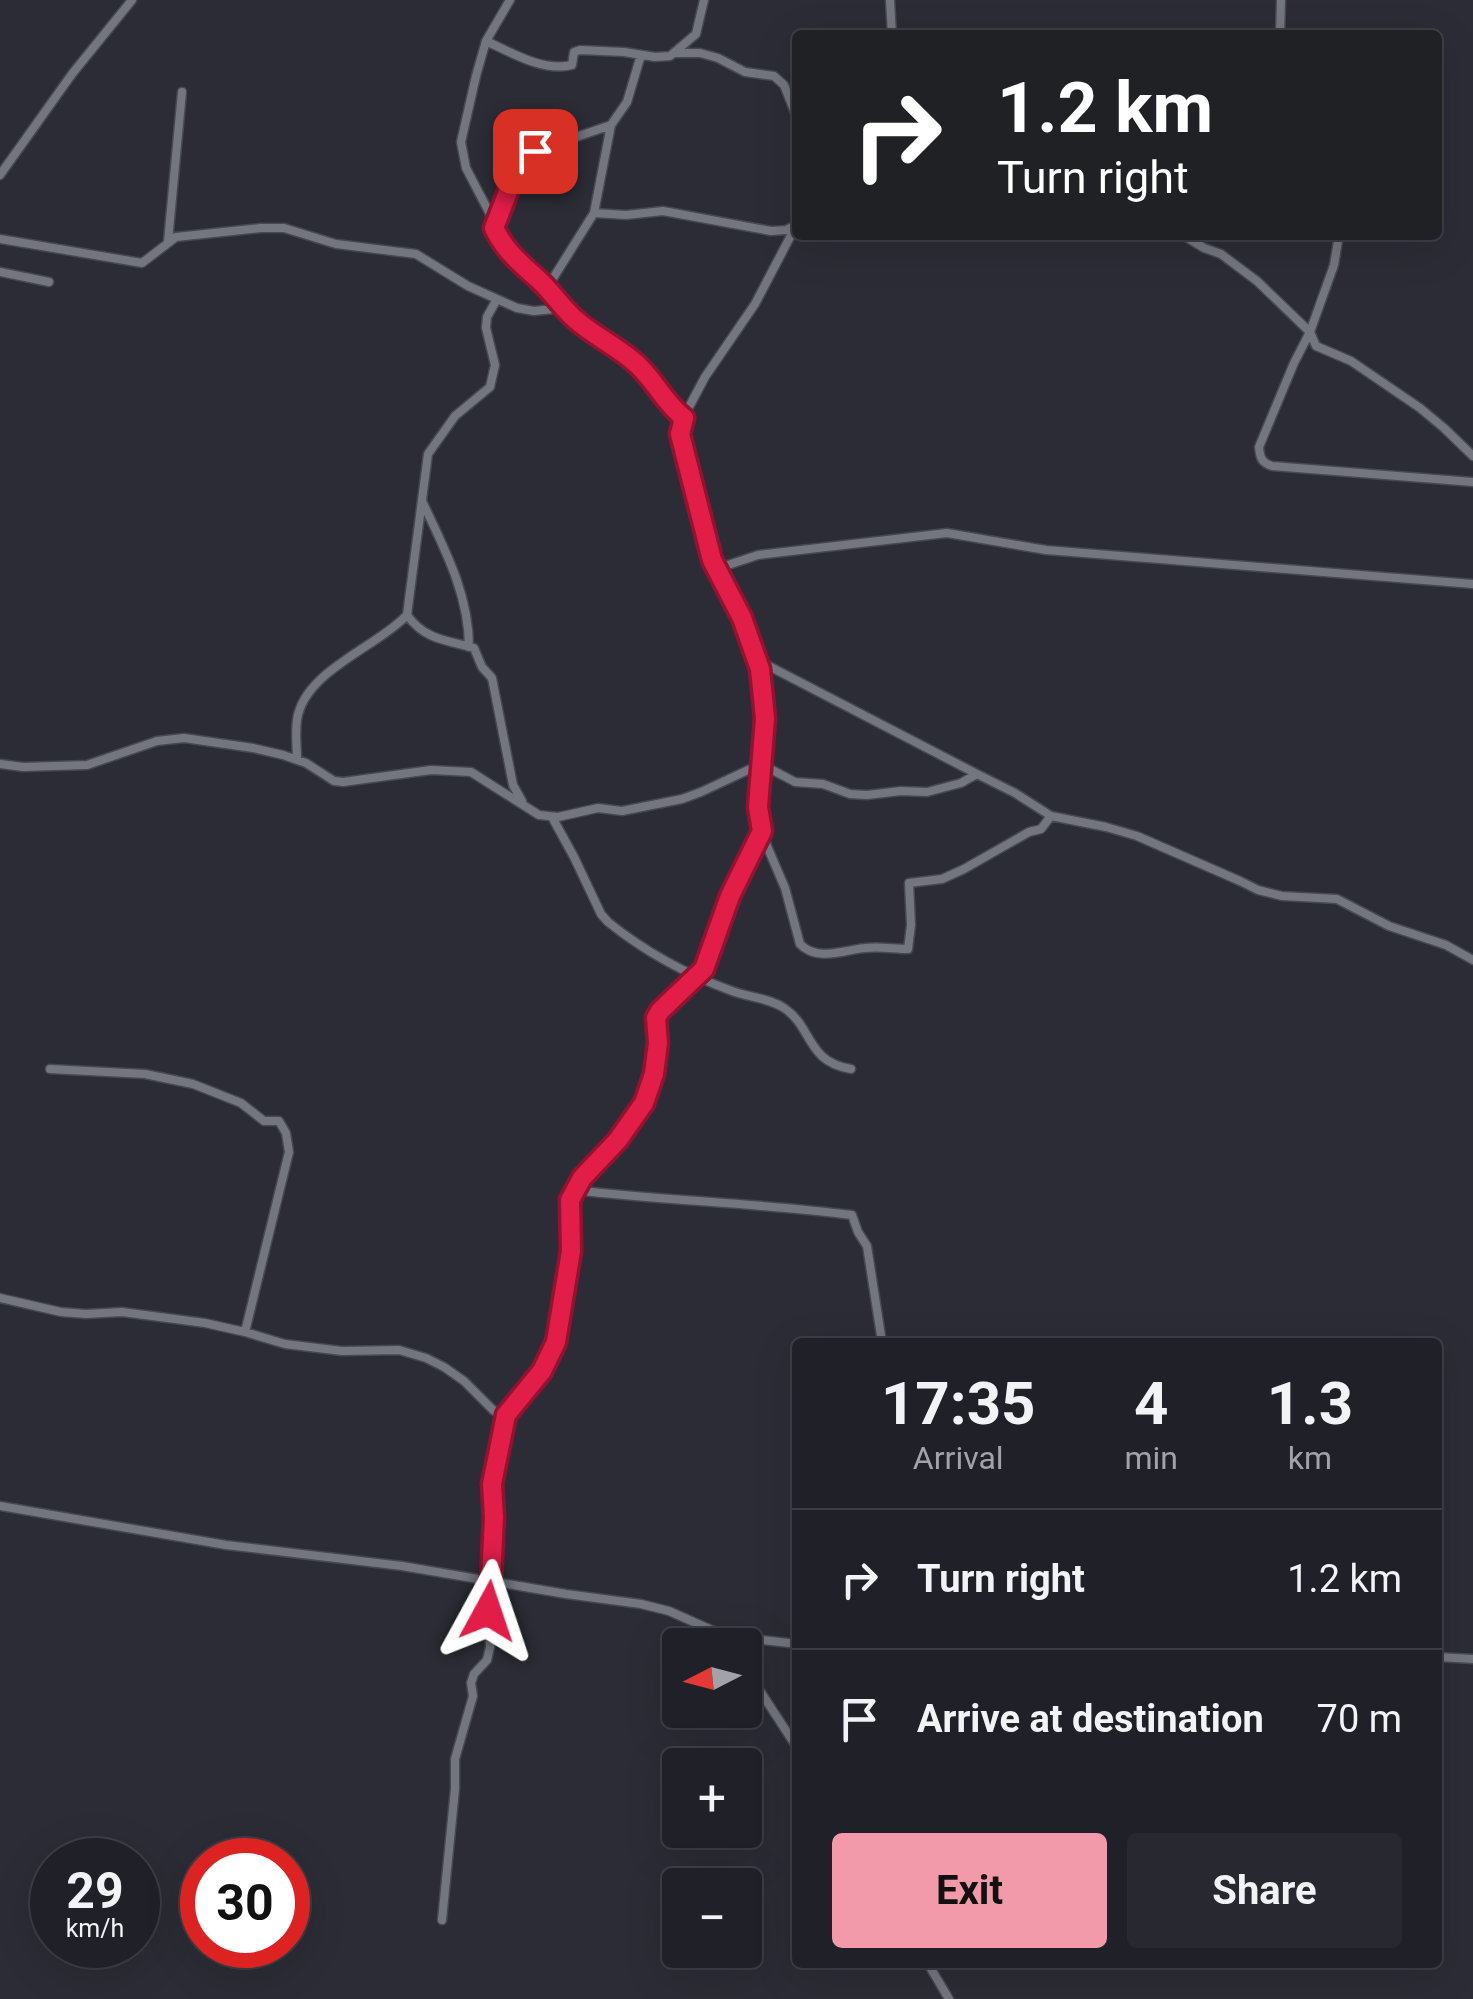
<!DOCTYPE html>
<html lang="en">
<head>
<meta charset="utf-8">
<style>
  body { margin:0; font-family:Roboto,sans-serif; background:#282930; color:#f1f3f6; height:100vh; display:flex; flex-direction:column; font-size:38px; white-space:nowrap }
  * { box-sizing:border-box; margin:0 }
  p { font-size:32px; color:#a2a3a8 }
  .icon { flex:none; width:55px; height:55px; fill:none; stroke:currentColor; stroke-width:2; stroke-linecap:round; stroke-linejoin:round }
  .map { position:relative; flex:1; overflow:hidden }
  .drawer { position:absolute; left:792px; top:1338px; width:650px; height:630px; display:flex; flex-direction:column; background:#202128; border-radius:10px; box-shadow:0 10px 40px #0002,0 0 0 2px #3d3e45 }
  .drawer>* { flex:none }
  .hud { position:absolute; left:792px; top:30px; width:650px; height:210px; border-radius:10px; box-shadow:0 10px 40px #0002,0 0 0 2px #3d3e45; background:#202124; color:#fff; overflow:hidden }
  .needle { width:65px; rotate:264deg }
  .controls { position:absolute; left:662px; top:1628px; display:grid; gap:20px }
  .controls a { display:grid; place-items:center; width:100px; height:100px; border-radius:10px; background:#202128; box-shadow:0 10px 40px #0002,0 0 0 2px #3d3e45; font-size:50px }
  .speed { position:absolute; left:30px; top:1838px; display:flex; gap:20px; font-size:50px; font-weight:700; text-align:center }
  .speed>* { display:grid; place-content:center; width:130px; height:130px; border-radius:50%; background:#202128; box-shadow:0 10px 40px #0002,0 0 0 2px #3d3e45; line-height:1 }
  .speed small { font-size:25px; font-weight:400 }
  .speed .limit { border:15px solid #d22; background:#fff; color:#111 }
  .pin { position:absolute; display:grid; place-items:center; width:85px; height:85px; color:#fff; margin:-42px; border-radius:20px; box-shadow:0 5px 15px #0006 }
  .me { position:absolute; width:110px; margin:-55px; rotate:5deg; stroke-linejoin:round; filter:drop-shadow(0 0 8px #0008) }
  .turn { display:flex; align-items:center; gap:35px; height:210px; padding:0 40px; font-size:45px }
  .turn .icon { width:130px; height:130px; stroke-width:2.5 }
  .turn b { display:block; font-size:70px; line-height:85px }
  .eta { display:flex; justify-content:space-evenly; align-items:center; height:170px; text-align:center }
  .eta b { font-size:60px; font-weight:700; line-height:70px }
  .button { display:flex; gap:20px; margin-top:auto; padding:20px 40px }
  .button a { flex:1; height:115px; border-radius:10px; background:#f39aaa; color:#111; font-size:40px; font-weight:700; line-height:115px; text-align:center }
  .button a+a { background:#282930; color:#f1f3f6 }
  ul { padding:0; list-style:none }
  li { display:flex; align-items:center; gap:30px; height:140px; padding:0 40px; border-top:2px solid #3d3e45 }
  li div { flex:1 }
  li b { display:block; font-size:38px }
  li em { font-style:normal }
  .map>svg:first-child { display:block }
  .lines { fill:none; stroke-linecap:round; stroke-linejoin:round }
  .street-casing { stroke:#474850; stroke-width:11 }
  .street { stroke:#73757f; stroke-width:8 }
  .route-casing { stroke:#92132f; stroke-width:25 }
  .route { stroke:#e11d48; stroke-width:18 }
</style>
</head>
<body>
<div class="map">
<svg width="1473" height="1999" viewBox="0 0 1473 1999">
  <rect width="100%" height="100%" fill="#2b2c35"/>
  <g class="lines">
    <defs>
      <path id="street" d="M 510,0 L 486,41 L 476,76 L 461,142 L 466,168 L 489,212 L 500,241 L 509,253 L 540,281 L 573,318 L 606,343 L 631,359 L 645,373 L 674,410 L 683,418
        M 890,0 L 892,35
        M 1280,35 L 1281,0
        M 486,41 C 512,53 543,72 572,65 L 574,52 L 580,50 L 624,52 L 655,57 L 670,56 L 696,34 L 704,0
        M 675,53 L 700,53 L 718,58 L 745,72 L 774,76 L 784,85 L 798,120
        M 0,175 L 72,74 L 132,0
        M 594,213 L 626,215 L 663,211 L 771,231 L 786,230 L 796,225
        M 798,222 L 755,304 L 705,377 L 680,424 L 680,434 L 711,560 L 742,618 L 758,661 L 765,718 L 759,819 L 767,846 L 785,888 L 800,944 C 817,962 844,950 865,948 C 879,946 894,949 908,949 L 911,925 L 909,883 L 942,879 L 964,869 L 1029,832 L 1041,829 L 1051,816
        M 495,228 L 517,169 L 527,154 L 611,125
        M 1183,235 L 1204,248 L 1221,254 L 1257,281 L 1310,332 L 1316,346 L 1351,361 L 1420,408 L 1444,428 L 1473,456
        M 1339,235 L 1334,265 L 1310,332 L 1294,363 L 1259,447 C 1260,458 1262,463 1272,466 L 1473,482
        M 0,239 L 142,263 L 176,237 L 261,228 L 284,228 L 336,244 L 416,254 L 468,286 L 517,308 L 534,311 L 564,308
        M 168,241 L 182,92
        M 0,272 L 49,282
        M 547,288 L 594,213 L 611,125 L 627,102 L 641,55
        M 422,501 C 444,548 469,594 469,647
        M 716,569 L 758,555 L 947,533 L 1046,550 L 1473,584
        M 407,615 C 425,640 446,640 474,648 L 482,667 L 492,678 L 513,785 L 522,801
        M 759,661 L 977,774
        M 297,759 C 297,747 295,733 297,720 C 304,671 376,648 407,615 L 428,454 L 455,416 L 490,387 L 495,365 L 486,328 L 487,317 L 497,299
        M 0,764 L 23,767 L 87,765 L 157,741 L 184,738 L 253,748 L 283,755 L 306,763 L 334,781 L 343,782 L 431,770 L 471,772 L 539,815 L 558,817 L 598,808 L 622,811 L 682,799 L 701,792 L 761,764 L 795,782 L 823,784 L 850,794 L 867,795 L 901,791 L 927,792 L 961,783 L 977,774 L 1015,793 L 1051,816 L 1106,827 L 1137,836 L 1240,881 L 1258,890 L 1282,896 L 1337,899 L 1389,926 L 1446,945 L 1473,960
        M 552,817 L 574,857 L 601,914 L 608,922 C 644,951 688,975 732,991 C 748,997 769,998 784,1008 C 813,1027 806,1062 851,1069
        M 50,1069 L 145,1074 L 193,1084 L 241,1103 L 264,1121 L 279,1121 L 286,1133 L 289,1152 L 245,1332
        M 574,1190 C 666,1201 760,1203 852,1215 L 858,1232 L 867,1246 L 882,1342
        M 0,1298 L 61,1312 L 86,1314 L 122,1312 L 205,1323 L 245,1332 L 285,1344 L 342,1351 L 399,1350 L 426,1358 L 444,1367 L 464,1381 L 493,1410 L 506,1418
        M 0,1506 L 226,1545 L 402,1566 L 566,1594 L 641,1604 L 669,1611 L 725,1636 L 798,1644
        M 1438,1657 L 1473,1659
        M 745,1668 L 798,1749
        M 442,1920 L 455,1789 L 455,1759 L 473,1696 L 471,1683 L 474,1674 L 487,1660 L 490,1647 L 487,1587 L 491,1581 L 494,1517 L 492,1484 L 507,1415 L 541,1371 L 556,1343 L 571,1251 L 570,1200 L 582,1178 L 618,1140 L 644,1103 L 657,1052 L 656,1017 L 659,1011 L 704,969 L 730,896 L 762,831
        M 927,1962 L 949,1999"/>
    </defs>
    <use href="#street" class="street-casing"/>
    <use href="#street" class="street"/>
  </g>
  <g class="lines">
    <defs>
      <path id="route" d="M 488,1611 L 487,1588 L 491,1581 L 494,1517 L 492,1484 L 506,1415 L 542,1371 L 556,1342 L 571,1251 L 570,1200 L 582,1178 L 618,1140 L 644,1103 L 654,1074 L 658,1043 L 656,1018 L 660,1011 L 704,969 L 730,896 L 762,831 L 758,807 L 765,718 L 760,669 L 742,618 L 712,560 L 680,434 L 684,418 C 663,402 653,376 632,360 C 614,345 593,335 576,320 C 562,308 552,292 539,280 C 520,263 505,251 494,228 L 520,161 L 526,154 L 535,151"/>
    </defs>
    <use href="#route" class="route-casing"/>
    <use href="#route" class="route"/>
  </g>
</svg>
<div class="controls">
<a><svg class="needle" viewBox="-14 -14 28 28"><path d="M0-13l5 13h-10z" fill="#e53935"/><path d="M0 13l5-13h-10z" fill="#a2a3a8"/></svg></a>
<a>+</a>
<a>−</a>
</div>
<div class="speed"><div>29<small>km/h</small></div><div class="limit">30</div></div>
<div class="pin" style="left:535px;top:151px;background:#d93025"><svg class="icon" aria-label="arrive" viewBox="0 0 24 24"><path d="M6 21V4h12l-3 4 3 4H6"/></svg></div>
<svg class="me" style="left:488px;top:1611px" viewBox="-20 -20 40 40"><path d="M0-17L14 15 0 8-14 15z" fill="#e11d48" stroke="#fff" stroke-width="4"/></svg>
<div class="hud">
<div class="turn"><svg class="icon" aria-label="right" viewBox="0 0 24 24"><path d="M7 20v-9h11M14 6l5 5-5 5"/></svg><div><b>1.2 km</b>Turn right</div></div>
</div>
<section class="drawer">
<div class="eta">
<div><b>17:35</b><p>Arrival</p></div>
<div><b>4</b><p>min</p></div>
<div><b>1.3</b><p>km</p></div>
</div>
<ul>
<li><svg class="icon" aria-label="right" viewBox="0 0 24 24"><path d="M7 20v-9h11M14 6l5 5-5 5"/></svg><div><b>Turn right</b></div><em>1.2 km</em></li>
<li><svg class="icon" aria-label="arrive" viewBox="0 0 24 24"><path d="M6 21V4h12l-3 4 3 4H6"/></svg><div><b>Arrive at destination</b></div><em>70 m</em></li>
</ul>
<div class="button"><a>Exit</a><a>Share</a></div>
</section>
</div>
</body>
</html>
